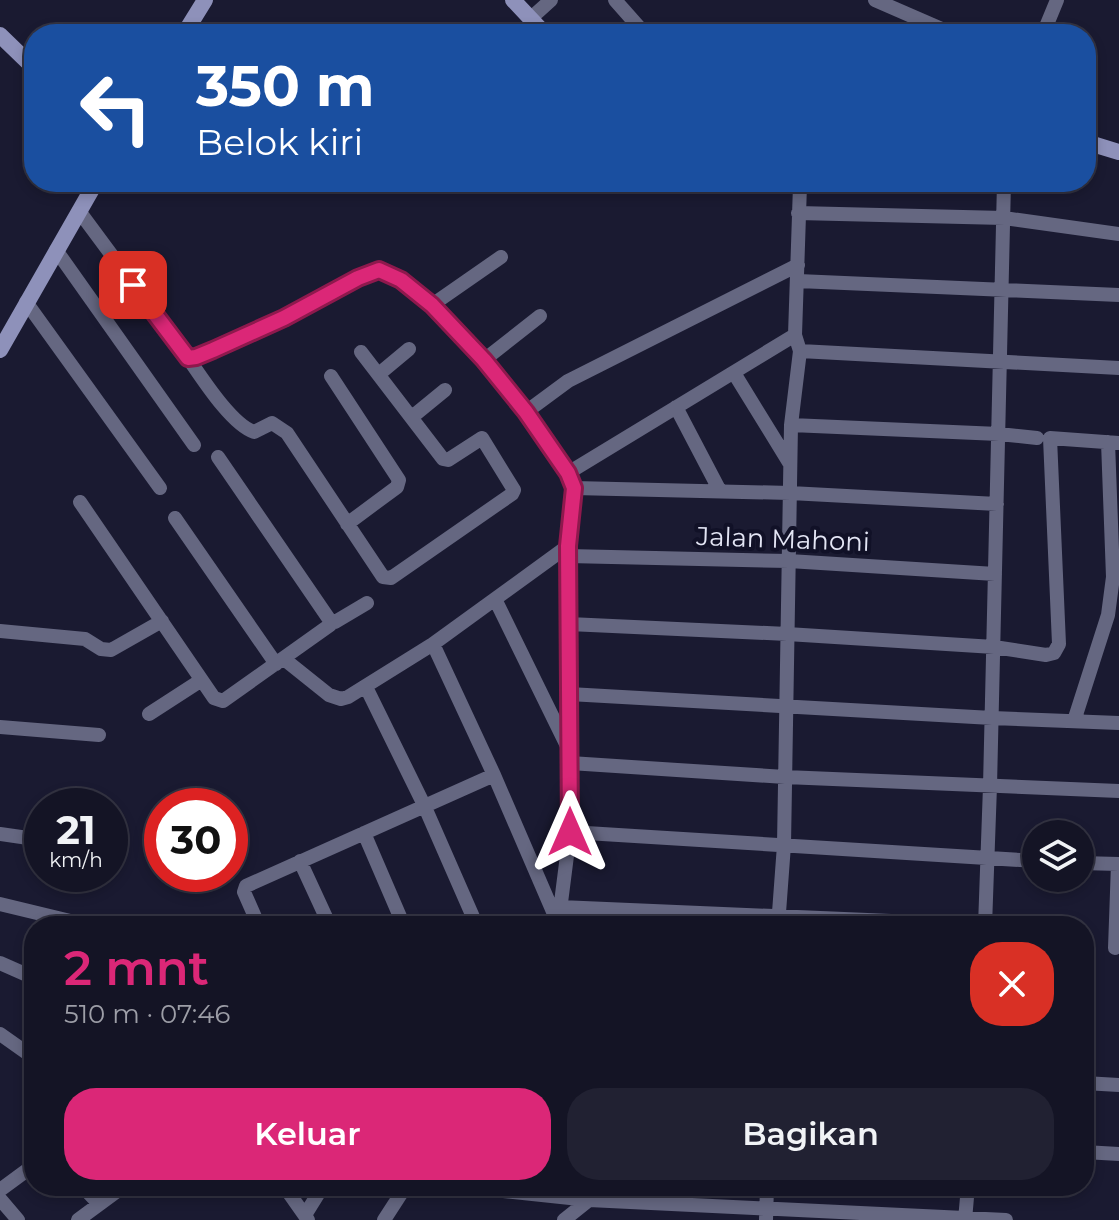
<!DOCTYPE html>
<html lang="id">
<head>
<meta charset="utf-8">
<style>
  body { margin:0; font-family:Montserrat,sans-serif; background:#212132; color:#f1f3f6; height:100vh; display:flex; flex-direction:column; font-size:30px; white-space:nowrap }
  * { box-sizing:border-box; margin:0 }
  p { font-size:26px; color:#9d9ea7 }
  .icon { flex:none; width:44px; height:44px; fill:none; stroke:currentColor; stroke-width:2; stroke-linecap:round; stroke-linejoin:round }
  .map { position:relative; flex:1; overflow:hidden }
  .drawer { position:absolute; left:24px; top:916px; width:1070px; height:280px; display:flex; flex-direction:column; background:#141425; border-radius:32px; box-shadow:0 4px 12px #0003,0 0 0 2px #333342 }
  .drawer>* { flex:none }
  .banner { position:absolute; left:24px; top:24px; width:1072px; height:168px; border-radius:32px; box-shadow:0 4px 12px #0003,0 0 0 2px #333342; background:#1a4fa0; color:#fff; overflow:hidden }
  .controls { position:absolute; left:1022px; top:820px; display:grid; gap:16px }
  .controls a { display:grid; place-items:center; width:72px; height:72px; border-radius:50%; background:#141425; box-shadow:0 4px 12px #0003,0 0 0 2px #333342; font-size:40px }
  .speed { position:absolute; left:24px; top:788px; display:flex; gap:16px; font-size:40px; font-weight:700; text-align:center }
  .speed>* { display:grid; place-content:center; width:104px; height:104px; border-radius:50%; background:#141425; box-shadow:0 4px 12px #0003,0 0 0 2px #333342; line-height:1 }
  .speed small { font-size:20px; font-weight:400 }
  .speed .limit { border:12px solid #d22; background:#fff; color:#111 }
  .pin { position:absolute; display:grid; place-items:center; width:68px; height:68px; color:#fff; margin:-34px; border-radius:16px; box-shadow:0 4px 12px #0006 }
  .me { position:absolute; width:88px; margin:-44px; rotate:0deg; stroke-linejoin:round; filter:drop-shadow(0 0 6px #0008) }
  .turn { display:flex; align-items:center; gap:28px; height:168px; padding:0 40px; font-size:36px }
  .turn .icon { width:104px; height:104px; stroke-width:2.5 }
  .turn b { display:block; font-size:56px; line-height:68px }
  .round { display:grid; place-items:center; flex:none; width:84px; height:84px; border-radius:32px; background:#212132 }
  .head { display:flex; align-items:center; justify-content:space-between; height:136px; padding:0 40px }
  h1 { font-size:48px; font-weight:600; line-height:60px; color:#db2777 }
  .button { display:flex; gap:16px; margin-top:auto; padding:16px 40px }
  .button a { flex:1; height:92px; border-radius:32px; background:#db2777; color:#fff; font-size:32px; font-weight:600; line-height:92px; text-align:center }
  .button a+a { background:#212132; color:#f1f3f6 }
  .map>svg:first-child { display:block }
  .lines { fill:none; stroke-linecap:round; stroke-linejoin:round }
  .street { stroke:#656781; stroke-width:14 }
  .secondary { stroke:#8e91ba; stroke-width:16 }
  .route-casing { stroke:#8e194d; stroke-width:20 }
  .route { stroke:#db2777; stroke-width:14 }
  .labels { text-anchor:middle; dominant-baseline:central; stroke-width:8; stroke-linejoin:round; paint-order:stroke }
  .street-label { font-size:26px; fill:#e3e5f4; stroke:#111127 }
</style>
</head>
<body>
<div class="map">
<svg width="1119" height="1220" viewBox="0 0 1119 1220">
  <rect width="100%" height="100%" fill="#1a1a31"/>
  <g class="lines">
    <path class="street" d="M 615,0 L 645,34
      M 875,0 L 953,34
      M 530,19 L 551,0
      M 621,34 L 634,22
      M 1043,34 L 1057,0
      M 79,211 L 188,358 L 196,357 L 284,318 L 358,278 L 379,270 L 401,280 L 432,305
      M 798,213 L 1004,218 L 1119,234
      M 56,250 L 194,445
      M 501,257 L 432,305 L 484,360 L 526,412 L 568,473 L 574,488 L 568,546 L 570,832 L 558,926
      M 798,281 L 1119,295
      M 26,302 L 160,488
      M 800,351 L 1119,368
      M 188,358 C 202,378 231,424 254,432 L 272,423 L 287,433 L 383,577 L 391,578 L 512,494 L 514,490 L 482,438 L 448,460 L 443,459 L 361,352
      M 484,360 L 540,316
      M 734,373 L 790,464
      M 379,374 L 409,349
      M 331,376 L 399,480 L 397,487 L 347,524
      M 676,407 L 720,491
      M 526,412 L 568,381 L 798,265
      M 412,417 L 445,390
      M 791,425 L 999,434 L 1037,438
      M 568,473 L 795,335
      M 574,488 L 790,493 L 997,504
      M 80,502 L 214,698 L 223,701 L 330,625 L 331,622 L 218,457
      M 175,518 L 276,664
      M 568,556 L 789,561 L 995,574
      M 495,599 L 567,746
      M 331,622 L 335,622 L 367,603
      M 569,624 L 787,634 L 994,647 L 1046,655 L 1054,653 L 1059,644 L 1050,438 L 1119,443
      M 0,631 L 85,639 L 101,649 L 111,650 L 162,621
      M 433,644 L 494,775 L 557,921
      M 284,659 L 329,695 L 341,699 L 348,697 L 433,644 L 568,546
      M 366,687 L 424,805 L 477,926
      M 569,694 L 992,718 L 1119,723
      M 149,714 L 200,681
      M 1074,721 L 1108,615 L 1113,577 L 1108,442
      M 0,727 L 99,735
      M 570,763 L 785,777 L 1119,791
      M 570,832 L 1036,861
      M 364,833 L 404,926
      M 0,834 L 42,840
      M 300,861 L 330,926
      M 1080,863 L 1119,864
      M 0,904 L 91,926
      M 560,907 L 985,925
      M 259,926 L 244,892 L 246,886 L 494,775
      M 778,926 L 784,845 L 791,425 L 800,351 L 795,335 L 800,185
      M 985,926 L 990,786 L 1004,182
      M 1115,948 L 1118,864
      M 0,963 L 34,978
      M 0,1034 L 34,1058
      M 1084,1083 L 1119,1085
      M 1084,1152 L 1119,1154
      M 82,1186 L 99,1204
      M 284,1186 L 308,1220
      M 455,1186 L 589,1200 L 1006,1220
      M 0,1190 L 34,1165
      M 1,1200 L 18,1220
      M 305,1215 L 323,1186
      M 78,1220 L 124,1186
      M 384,1220 L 406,1186
      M 564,1220 L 589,1200
      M 766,1220 L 767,1186
      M 965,1220 L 968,1186"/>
    <path class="secondary" d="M 513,0 L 545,34
      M 184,34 L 205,0
      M 0,35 L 34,68
      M 1086,142 L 1119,152
      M 724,182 L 731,184 C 759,186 788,188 817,182
      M 0,350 L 96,182"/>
  </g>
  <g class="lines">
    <defs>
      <path id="route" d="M 133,285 L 188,358 L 196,357 L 213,350 L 284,318 L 358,278 L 379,270 L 401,280 L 432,305 L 484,360 L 526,412 L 568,473 L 574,488 L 568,546 L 570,832"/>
    </defs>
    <use href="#route" class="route-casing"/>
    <use href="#route" class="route"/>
  </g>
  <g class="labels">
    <g class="street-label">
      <text transform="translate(783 539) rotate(2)">Jalan Mahoni</text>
    </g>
  </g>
</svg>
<div class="controls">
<a><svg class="icon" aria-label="layers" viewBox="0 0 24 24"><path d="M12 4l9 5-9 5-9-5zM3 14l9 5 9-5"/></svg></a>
</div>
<div class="speed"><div>21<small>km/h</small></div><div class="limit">30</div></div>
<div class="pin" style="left:133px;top:285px;background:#d93025"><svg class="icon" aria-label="arrive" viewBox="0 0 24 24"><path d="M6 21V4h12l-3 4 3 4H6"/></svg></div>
<svg class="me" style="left:570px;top:832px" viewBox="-20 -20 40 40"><path d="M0-17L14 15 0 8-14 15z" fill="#db2777" stroke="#fff" stroke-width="4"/></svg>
<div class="banner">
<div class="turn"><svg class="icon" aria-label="left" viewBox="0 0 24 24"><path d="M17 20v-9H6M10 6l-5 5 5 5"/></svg><div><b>350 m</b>Belok kiri</div></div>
</div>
<section class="drawer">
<div class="head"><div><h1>2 mnt</h1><p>510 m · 07:46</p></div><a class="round" style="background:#d93025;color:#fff"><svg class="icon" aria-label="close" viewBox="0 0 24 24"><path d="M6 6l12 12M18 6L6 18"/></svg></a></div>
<div class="button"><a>Keluar</a><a>Bagikan</a></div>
</section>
</div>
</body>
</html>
